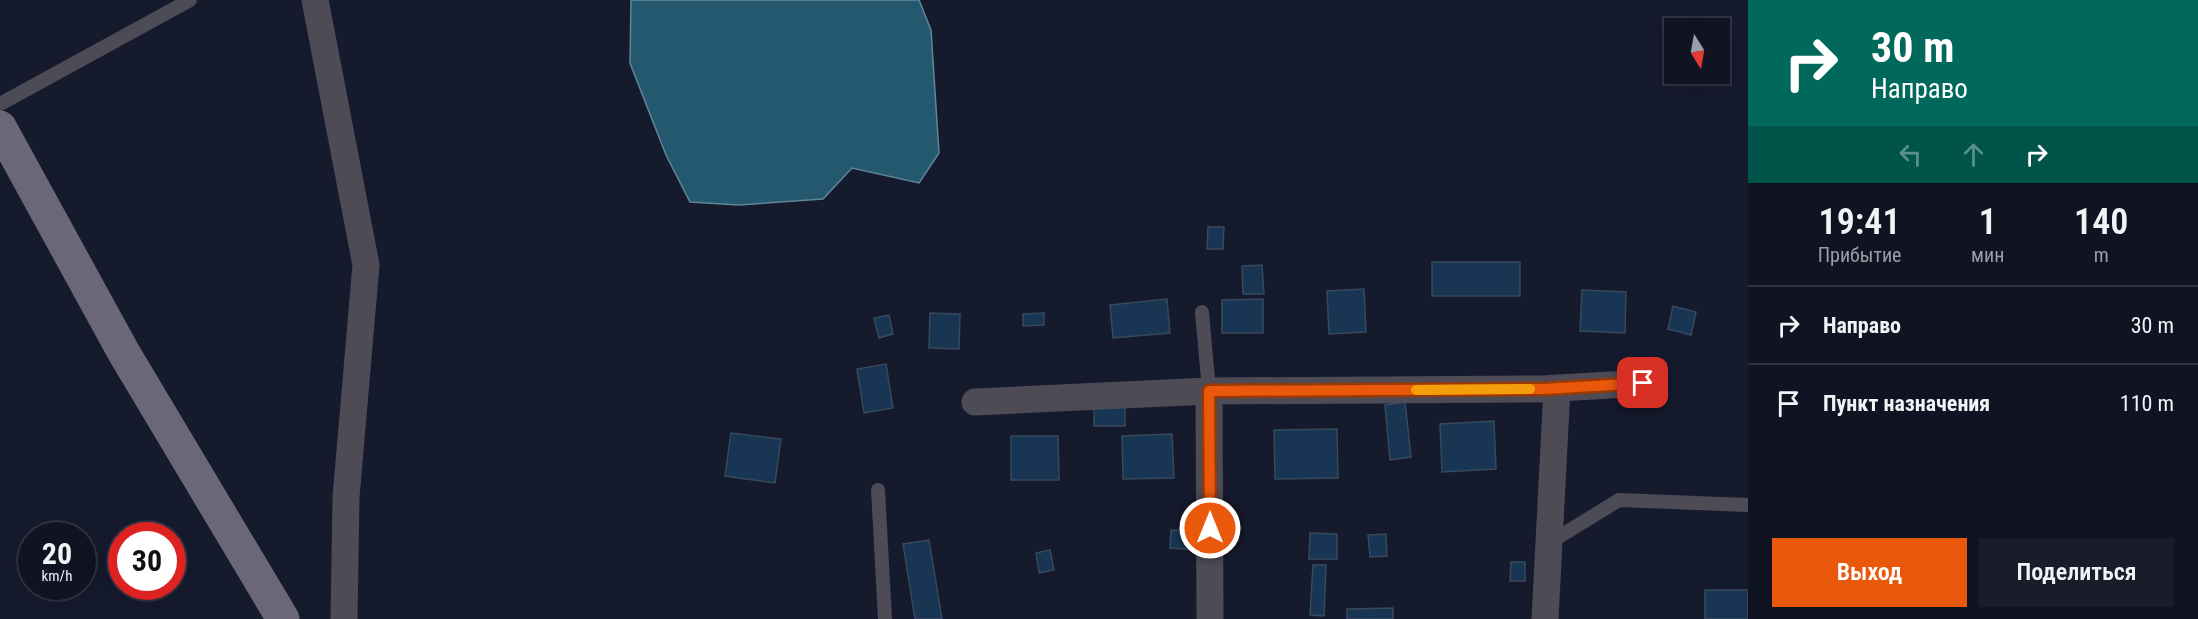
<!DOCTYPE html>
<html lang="ru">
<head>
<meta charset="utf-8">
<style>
  body { margin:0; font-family:"Roboto Condensed",sans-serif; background:#191d2a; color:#f1f3f6; height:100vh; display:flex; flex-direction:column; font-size:22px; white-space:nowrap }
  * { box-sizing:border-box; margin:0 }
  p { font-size:20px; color:#9c9ea5 }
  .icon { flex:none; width:33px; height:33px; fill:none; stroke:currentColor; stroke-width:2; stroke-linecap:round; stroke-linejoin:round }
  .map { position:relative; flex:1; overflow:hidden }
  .panel { display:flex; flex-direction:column; background:#101422; width:450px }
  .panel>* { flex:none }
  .guide { background:#00695c; color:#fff; overflow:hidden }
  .needle { width:39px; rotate:169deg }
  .fabs { position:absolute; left:1664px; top:18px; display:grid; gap:12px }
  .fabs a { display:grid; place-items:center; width:66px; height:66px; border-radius:0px; background:#101422; box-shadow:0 6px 24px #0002,0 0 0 2px #303340; font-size:30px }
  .speed { position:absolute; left:18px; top:522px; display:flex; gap:12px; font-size:30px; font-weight:700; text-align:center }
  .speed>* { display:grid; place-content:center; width:78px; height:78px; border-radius:50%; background:#101422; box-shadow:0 6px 24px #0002,0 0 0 2px #303340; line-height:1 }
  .speed small { font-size:15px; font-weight:400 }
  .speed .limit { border:9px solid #d22; background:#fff; color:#111 }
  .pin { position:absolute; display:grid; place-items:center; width:51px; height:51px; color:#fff; margin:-26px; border-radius:12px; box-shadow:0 3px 9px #0006 }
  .me { position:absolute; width:66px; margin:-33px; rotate:0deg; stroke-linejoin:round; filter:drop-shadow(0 0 4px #0008) }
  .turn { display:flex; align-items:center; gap:21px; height:126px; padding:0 24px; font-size:27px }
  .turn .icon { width:78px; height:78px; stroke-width:2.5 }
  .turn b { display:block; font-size:42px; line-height:51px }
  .lanes { display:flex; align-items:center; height:57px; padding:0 24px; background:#0003; justify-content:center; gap:30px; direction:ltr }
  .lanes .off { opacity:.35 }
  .eta { display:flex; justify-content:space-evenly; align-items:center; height:102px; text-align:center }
  .eta b { font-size:36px; font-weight:600; line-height:42px }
  .primary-button { display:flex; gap:12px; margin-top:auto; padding:12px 24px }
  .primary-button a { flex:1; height:69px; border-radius:0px; background:#ea580c; color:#fff; font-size:24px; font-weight:600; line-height:69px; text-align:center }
  .primary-button a+a { background:#191d2a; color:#f1f3f6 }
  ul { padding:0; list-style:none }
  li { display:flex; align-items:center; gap:18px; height:78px; padding:0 24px; border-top:2px solid #303340 }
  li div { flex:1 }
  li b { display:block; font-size:22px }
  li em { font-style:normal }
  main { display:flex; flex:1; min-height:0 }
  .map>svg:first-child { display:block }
  .water { fill:#24586e; stroke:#608699; stroke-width:1.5 }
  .building { fill:#183654; stroke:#37495b; stroke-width:1.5 }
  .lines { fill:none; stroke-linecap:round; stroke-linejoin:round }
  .lane { stroke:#4d4b56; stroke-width:14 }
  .street { stroke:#4d4b56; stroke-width:27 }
  .secondary { stroke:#6a6777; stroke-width:33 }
  .route-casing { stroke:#983908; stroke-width:15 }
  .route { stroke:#ea580c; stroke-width:10 }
  .slow { stroke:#f59e0b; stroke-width:10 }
</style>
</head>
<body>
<main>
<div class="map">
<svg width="1748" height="619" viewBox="0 0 1748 619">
  <rect width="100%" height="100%" fill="#151a2d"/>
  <path class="water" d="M 631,0 L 919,0 L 931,30 L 939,153 L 919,183 L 852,168 L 823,199 L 739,205 L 690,202 L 666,155 L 630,63 Z"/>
  <path class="building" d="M 1208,227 L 1224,227 L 1223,249 L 1207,249 Z
    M 1432,262 L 1520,262 L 1520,296 L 1432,296 Z
    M 1262,265 L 1264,294 L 1243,294 L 1242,266 Z
    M 1364,289 L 1366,332 L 1329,334 L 1327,291 Z
    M 1582,290 L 1626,292 L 1625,333 L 1580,331 Z
    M 1167,299 L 1170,333 L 1113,338 L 1110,305 Z
    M 1263,299 L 1263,333 L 1222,333 L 1222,300 Z
    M 1673,306 L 1696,312 L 1691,335 L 1668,329 Z
    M 930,313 L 960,314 L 959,349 L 929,348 Z
    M 1044,313 L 1044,325 L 1023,326 L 1023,314 Z
    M 889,315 L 893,334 L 879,338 L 874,318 Z
    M 886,364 L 893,408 L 864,413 L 857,369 Z
    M 1405,402 L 1411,457 L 1390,460 L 1385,405 Z
    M 1094,406 L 1125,406 L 1125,426 L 1094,426 Z
    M 1494,421 L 1496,469 L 1442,472 L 1440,424 Z
    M 1337,429 L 1338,478 L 1275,479 L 1274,430 Z
    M 731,433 L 781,439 L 775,483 L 725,476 Z
    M 1172,434 L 1174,478 L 1123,479 L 1122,436 Z
    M 1011,436 L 1058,436 L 1059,480 L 1011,480 Z
    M 1171,530 L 1199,531 L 1198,550 L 1170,548 Z
    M 1310,533 L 1337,534 L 1337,559 L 1309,559 Z
    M 1386,534 L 1387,556 L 1370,557 L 1368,535 Z
    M 929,540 L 942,619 L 915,619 L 903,544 Z
    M 1050,550 L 1054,570 L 1039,573 L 1036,553 Z
    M 1511,562 L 1525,562 L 1525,581 L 1510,581 Z
    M 1313,565 L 1326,565 L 1324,616 L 1310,615 Z
    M 1705,590 L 1748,590 L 1748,619 L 1705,619 Z
    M 1393,608 L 1393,619 L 1347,619 L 1347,609 Z"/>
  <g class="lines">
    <path class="lane" d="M 0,104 L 190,0
      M 1202,312 L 1209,391
      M 878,490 L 885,619
      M 1549,543 L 1619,500 L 1748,505"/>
    <path class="street" d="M 315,0 L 366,265 L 346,497 L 344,619
      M 1209,391 L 1210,619
      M 975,402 L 1209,391 L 1543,389 L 1643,383
      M 1545,619 L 1557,388"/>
    <path class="secondary" d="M 0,127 L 124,353 L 283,619"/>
  </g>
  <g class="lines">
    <defs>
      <path id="route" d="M 1210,528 L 1209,391 L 1544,389 L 1643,383"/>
    </defs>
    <use href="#route" class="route-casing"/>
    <use href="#route" class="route"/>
    <path class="slow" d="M 1416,390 L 1530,389"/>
  </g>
</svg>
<div class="fabs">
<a><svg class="needle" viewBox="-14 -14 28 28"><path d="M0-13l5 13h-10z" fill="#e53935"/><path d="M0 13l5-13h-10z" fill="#9c9ea5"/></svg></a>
</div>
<div class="speed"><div>20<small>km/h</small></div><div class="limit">30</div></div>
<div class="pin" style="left:1643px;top:383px;background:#d93025"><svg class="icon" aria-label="arrive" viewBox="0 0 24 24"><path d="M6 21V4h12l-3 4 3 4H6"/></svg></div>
<svg class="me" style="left:1210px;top:528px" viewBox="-20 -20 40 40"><circle r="17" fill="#ea580c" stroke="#fff" stroke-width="3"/><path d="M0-11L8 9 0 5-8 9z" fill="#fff"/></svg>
</div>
<section class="panel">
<div class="guide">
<div class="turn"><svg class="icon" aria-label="right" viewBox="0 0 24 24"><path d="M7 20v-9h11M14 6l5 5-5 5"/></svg><div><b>30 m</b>Направо</div></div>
<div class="lanes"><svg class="icon off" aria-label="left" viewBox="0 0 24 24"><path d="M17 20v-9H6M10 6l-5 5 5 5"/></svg><svg class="icon off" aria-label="ahead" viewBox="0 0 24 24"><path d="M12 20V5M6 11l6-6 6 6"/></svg><svg class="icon" aria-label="right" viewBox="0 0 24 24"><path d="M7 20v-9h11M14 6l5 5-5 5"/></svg></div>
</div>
<div class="eta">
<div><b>19:41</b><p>Прибытие</p></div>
<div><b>1</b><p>мин</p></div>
<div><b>140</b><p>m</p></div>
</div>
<ul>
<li><svg class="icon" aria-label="right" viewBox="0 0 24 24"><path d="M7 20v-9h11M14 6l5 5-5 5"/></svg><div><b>Направо</b></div><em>30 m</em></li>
<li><svg class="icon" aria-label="arrive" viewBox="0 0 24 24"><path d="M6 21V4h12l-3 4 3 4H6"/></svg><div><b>Пункт назначения</b></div><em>110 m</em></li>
</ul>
<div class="primary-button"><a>Выход</a><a>Поделиться</a></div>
</section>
</main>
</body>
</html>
